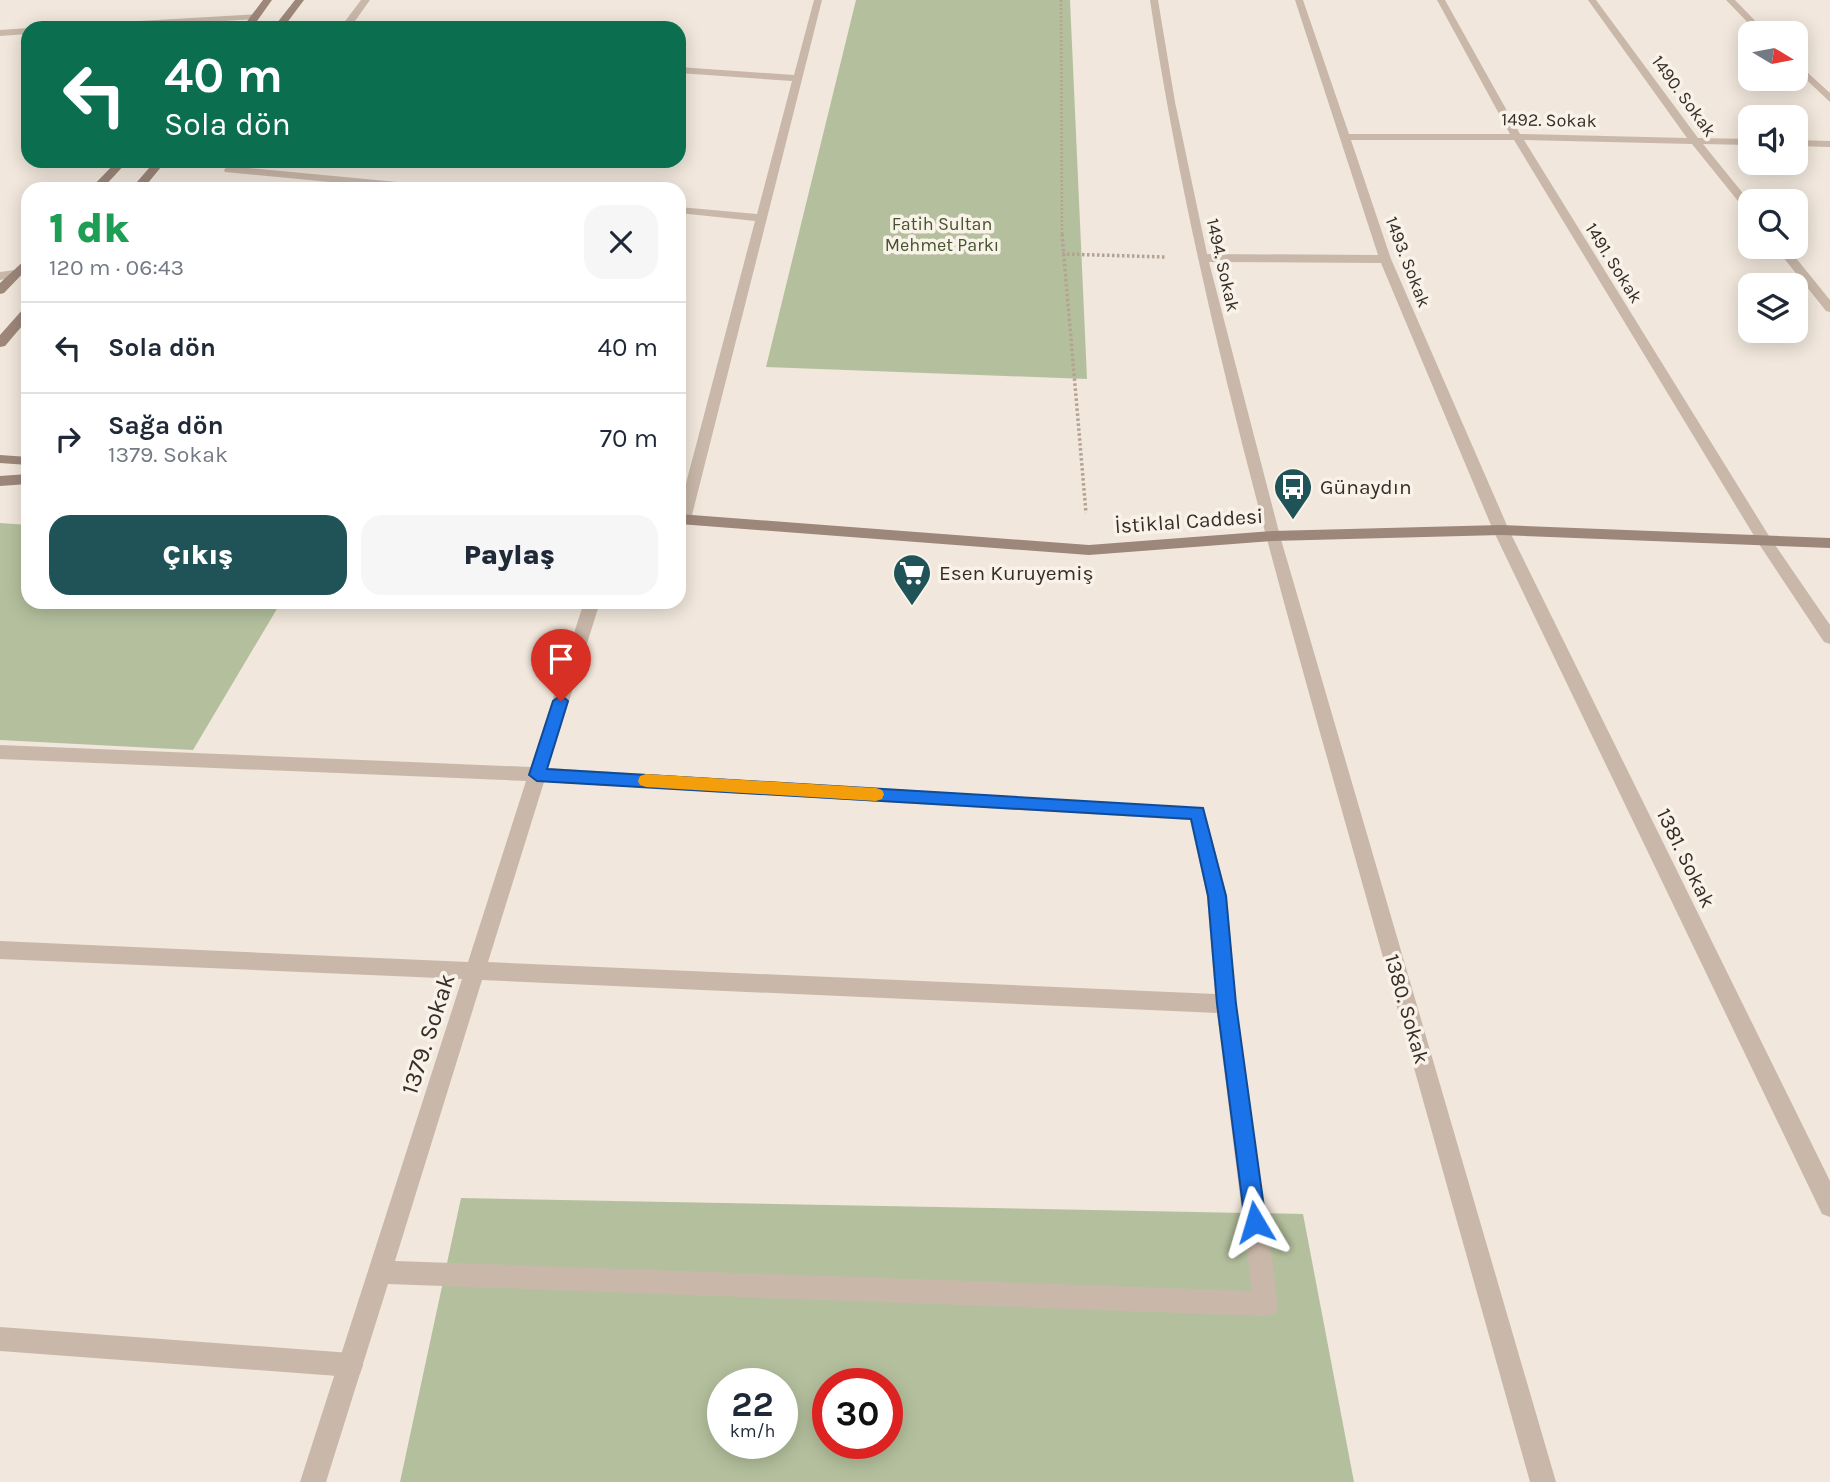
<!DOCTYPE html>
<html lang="tr">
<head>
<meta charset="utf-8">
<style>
  body { margin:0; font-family:Karla,sans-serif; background:#f6f6f7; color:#1f2937; height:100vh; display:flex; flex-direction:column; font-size:26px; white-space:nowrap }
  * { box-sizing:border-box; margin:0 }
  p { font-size:23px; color:#747a83 }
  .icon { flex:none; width:38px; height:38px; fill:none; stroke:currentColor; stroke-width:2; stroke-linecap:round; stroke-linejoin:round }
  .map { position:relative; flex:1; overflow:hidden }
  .panel { position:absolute; left:21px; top:182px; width:665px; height:427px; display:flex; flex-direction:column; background:#fff; border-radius:21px; box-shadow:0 4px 18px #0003 }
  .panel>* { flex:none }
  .guide { position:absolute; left:21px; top:21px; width:665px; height:147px; border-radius:21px; box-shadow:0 4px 18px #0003; background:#0b6e4f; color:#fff; overflow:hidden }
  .needle { width:46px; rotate:100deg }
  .buttons { position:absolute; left:1738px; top:21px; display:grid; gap:14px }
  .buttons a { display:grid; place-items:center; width:70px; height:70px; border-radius:14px; background:#fff; box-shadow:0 4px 18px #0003; font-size:35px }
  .speed { position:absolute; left:707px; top:1368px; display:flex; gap:14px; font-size:35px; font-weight:700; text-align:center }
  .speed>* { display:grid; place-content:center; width:91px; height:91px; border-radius:50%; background:#fff; box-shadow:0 4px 18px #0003; line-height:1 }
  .speed small { font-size:18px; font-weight:400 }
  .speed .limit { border:10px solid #d22; background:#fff; color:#111 }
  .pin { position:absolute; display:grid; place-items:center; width:60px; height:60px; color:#fff; margin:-72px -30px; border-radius:50% 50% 50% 0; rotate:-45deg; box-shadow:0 0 7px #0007 }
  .pin .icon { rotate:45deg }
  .me { position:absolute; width:77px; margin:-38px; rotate:353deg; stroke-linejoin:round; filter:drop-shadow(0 0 5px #0008) }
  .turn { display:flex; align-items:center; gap:24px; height:147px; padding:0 28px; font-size:32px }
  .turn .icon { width:91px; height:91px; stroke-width:2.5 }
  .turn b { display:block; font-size:49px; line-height:60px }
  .round { display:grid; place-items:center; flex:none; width:74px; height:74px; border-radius:21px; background:#f6f6f7 }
  .head { display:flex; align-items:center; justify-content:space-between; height:119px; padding:0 28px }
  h1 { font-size:42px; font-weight:800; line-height:52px; color:#1e9e55 }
  .primary-button { display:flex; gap:14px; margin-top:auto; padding:14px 28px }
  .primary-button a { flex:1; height:80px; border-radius:21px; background:#1f5357; color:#fff; font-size:28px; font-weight:800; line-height:80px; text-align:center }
  .primary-button a+a { background:#f6f6f7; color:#1f2937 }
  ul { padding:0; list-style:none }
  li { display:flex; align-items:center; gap:21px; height:91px; padding:0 28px; border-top:2px solid #e0e1e3 }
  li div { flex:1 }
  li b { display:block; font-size:26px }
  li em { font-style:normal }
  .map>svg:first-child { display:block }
  .green { fill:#b4c09d; fill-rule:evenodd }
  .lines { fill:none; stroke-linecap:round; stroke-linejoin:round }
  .path-far1 { stroke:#b5a293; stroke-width:2.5; stroke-dasharray:2 2; stroke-linecap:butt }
  .path { stroke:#b5a293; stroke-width:3.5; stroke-dasharray:2.5 2.5; stroke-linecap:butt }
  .lane { fill:#c9b8a9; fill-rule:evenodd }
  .street { fill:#c9b8a9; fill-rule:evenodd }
  .secondary { fill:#9d877a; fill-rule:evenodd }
  .route { fill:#1a73e8; stroke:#114b97; stroke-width:2 }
  .slow { fill:#f59e0b }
  .labels { text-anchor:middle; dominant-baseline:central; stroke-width:7; stroke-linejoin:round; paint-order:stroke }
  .far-street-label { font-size:18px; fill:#362d28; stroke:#f9f2e9 }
  .far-park-label { font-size:18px; fill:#46542d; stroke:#f9f2e9 }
  .poi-label { font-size:21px; fill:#362d28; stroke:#f9f2e9; text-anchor:start }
  .street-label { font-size:21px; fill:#362d28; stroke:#f9f2e9 }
  .near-street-label { font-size:24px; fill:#362d28; stroke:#f9f2e9 }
</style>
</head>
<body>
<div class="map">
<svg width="1830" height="1482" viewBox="0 0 1830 1482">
  <rect width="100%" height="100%" fill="#f1e7dc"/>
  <path class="green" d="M 856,0 L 1070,0 L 1087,379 L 766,367 Z
    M 0,523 L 28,525 L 28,602 L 281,602 L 193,750 L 0,740 Z
    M 461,1198 L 1303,1214 L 1354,1482 L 400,1482 ZM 723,1384 L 782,1384 L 782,1444 L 723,1444 ZM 828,1384 L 887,1384 L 887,1444 L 828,1444 Z"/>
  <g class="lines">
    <path class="path-far1" d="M 1061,0 L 1062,236"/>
    <path class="path" d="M 1062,234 L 1086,513
      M 1062,254 L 1166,257"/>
    <path class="lane" d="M 361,0 L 370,0 L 350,28 L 340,28 Z
      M 814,0 L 822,0 L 691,519 L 684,524 L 679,523 L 679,510 L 755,221 L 679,213 L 679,207 L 757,214 L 792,81 L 679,73 L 679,67 L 794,75 Z
      M 259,14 L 260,16 L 256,19 L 112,28 L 65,28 L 70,25 Z
      M 28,28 L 28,34 L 0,36 L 0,30 Z
      M 231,161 L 242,161 L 237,167 L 440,186 L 446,189 L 403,189 L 225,172 L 224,170 Z
      M 15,270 L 21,274 L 19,277 L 0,280 L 0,272 Z
      M 0,1327 L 351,1353 L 360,1356 L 363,1365 L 360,1374 L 351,1377 L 0,1351 Z"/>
    <path class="street" d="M 1150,0 L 1158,0 L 1175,102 L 1207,254 L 1378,255 L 1295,0 L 1303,0 L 1349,134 L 1510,134 L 1437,0 L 1445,0 L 1520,134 L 1687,138 L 1588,0 L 1596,0 L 1698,138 L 1750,139 L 1750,145 L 1703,144 L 1750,202 L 1750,212 L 1746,211 L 1692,144 L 1524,140 L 1769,536 L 1830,625 L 1830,644 L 1824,642 L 1759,544 L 1514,140 L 1351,140 L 1391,259 L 1509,530 L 1830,1181 L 1830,1217 L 1822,1214 L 1493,530 L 1381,263 L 1209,262 L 1280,536 L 1556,1482 L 1530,1482 C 1465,1250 1400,1018 1335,786 C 1262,526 1190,267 1150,0 Z
      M 1726,0 L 1735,0 L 1767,33 L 1758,33 Z
      M 1796,62 L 1830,93 L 1830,102 L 1796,70 Z
      M 1796,140 L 1830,141 L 1830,147 L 1796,146 Z
      M 1775,247 L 1787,247 L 1830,300 L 1830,312 L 1826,311 Z
      M 584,602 L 600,602 L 548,768 L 1204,808 L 1227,896 L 1236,1004 L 1278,1304 L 1275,1313 L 1266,1316 L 388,1284 L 326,1482 L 300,1482 L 462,979 L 0,959 L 0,941 L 468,962 L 526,781 L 0,759 L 0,745 L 531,767 ZM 544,782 L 1190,820 L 1207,896 L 1215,994 L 488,962 ZM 482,980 L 1217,1013 L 1252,1291 L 395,1261 Z"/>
    <path class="secondary" d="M 263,0 L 272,0 L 252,28 L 242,28 Z
      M 295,0 L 304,0 L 283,28 L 273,28 Z
      M 117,161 L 128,161 L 102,189 L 90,189 Z
      M 155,161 L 166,161 L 143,189 L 131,189 Z
      M 28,257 L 28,268 L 4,293 L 0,294 L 0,283 Z
      M 28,307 L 28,319 L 5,346 L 0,347 L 0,335 L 24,308 Z
      M 0,455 L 28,457 L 28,465 L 0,463 Z
      M 28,474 L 28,484 L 0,486 L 0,476 Z
      M 679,514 L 1089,545 L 1272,531 L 1501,525 L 1830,538 L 1830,548 L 1501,535 L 1272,541 L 1089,555 L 679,524 Z"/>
  </g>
  <path class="route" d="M 561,695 L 568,701 L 547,769 L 1203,808 L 1226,896 L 1236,1004 L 1266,1222 L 1263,1230 L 1255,1233 L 1248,1230 L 1245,1222 L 1217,1004 L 1208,896 L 1191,819 L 537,781 L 529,775 L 553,701 Z"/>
  <path class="slow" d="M 646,774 L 876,788 L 882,790 L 884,794 L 882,799 L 876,801 L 646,787 L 640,785 L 638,781 L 640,776 Z"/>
  <defs>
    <symbol id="bus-pin" viewBox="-11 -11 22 30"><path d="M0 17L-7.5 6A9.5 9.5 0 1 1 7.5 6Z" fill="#1f5357" stroke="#f9f2e9"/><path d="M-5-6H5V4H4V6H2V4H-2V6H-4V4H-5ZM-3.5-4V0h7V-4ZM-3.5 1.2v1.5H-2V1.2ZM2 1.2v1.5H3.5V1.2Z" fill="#fff"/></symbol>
    <symbol id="supermarket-pin" viewBox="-11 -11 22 30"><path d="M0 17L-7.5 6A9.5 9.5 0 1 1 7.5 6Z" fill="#1f5357" stroke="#f9f2e9"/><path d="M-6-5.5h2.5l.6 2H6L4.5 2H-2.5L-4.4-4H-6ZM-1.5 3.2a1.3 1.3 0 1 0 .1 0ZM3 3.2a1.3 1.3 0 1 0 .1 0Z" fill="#fff"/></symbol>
  </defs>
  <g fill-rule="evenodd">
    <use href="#bus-pin" x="1271" y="465" width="44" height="60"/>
    <use href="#supermarket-pin" x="890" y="551" width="44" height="60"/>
  </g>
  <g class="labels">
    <g class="far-street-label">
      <text transform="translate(1684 96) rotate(54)">1490. Sokak</text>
      <text transform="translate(1549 120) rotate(1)">1492. Sokak</text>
      <text transform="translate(1408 262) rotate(69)">1493. Sokak</text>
      <text transform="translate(1614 263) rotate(58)">1491. Sokak</text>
      <text transform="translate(1223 265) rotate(77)">1494. Sokak</text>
    </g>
    <g class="far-park-label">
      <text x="942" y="224">Fatih Sultan<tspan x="942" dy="21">Mehmet Parkı</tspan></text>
    </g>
    <g class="poi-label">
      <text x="1320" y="487">Günaydın</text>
      <text x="939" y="573">Esen Kuruyemiş</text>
    </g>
    <g class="street-label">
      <text transform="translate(1189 521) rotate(-4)">İstiklal Caddesi</text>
      <text transform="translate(1686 858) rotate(64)">1381. Sokak</text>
      <text transform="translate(1407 1009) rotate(74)">1380. Sokak</text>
    </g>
    <g class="near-street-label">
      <text transform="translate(428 1034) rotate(-72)">1379. Sokak</text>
    </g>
  </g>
</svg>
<div class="buttons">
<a><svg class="needle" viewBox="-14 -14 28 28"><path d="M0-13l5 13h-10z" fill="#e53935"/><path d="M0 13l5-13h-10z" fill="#747a83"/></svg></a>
<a><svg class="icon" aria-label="sound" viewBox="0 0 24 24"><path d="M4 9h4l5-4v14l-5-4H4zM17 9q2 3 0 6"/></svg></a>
<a><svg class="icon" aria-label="search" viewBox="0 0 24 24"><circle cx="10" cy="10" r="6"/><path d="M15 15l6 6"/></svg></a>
<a><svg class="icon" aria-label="layers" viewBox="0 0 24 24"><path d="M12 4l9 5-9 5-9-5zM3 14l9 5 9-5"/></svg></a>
</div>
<div class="speed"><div>22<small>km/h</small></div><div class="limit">30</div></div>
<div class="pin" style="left:561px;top:701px;background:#d93025"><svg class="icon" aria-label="arrive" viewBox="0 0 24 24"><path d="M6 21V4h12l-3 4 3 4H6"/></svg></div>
<svg class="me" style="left:1255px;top:1222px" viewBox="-20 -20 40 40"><path d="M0-17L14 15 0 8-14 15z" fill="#1a73e8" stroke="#fff" stroke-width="4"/></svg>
<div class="guide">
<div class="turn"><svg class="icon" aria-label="left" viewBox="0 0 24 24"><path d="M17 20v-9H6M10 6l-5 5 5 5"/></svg><div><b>40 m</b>Sola dön</div></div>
</div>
<section class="panel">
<div class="head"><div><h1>1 dk</h1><p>120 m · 06:43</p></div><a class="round"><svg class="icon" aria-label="close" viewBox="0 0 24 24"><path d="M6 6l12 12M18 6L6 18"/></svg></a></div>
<ul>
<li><svg class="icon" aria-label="left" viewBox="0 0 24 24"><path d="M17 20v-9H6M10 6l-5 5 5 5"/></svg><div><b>Sola dön</b></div><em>40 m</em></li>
<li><svg class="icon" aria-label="right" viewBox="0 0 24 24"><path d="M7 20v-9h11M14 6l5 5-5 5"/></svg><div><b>Sağa dön</b><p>1379. Sokak</p></div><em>70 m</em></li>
</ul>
<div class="primary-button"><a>Çıkış</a><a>Paylaş</a></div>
</section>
</div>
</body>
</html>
